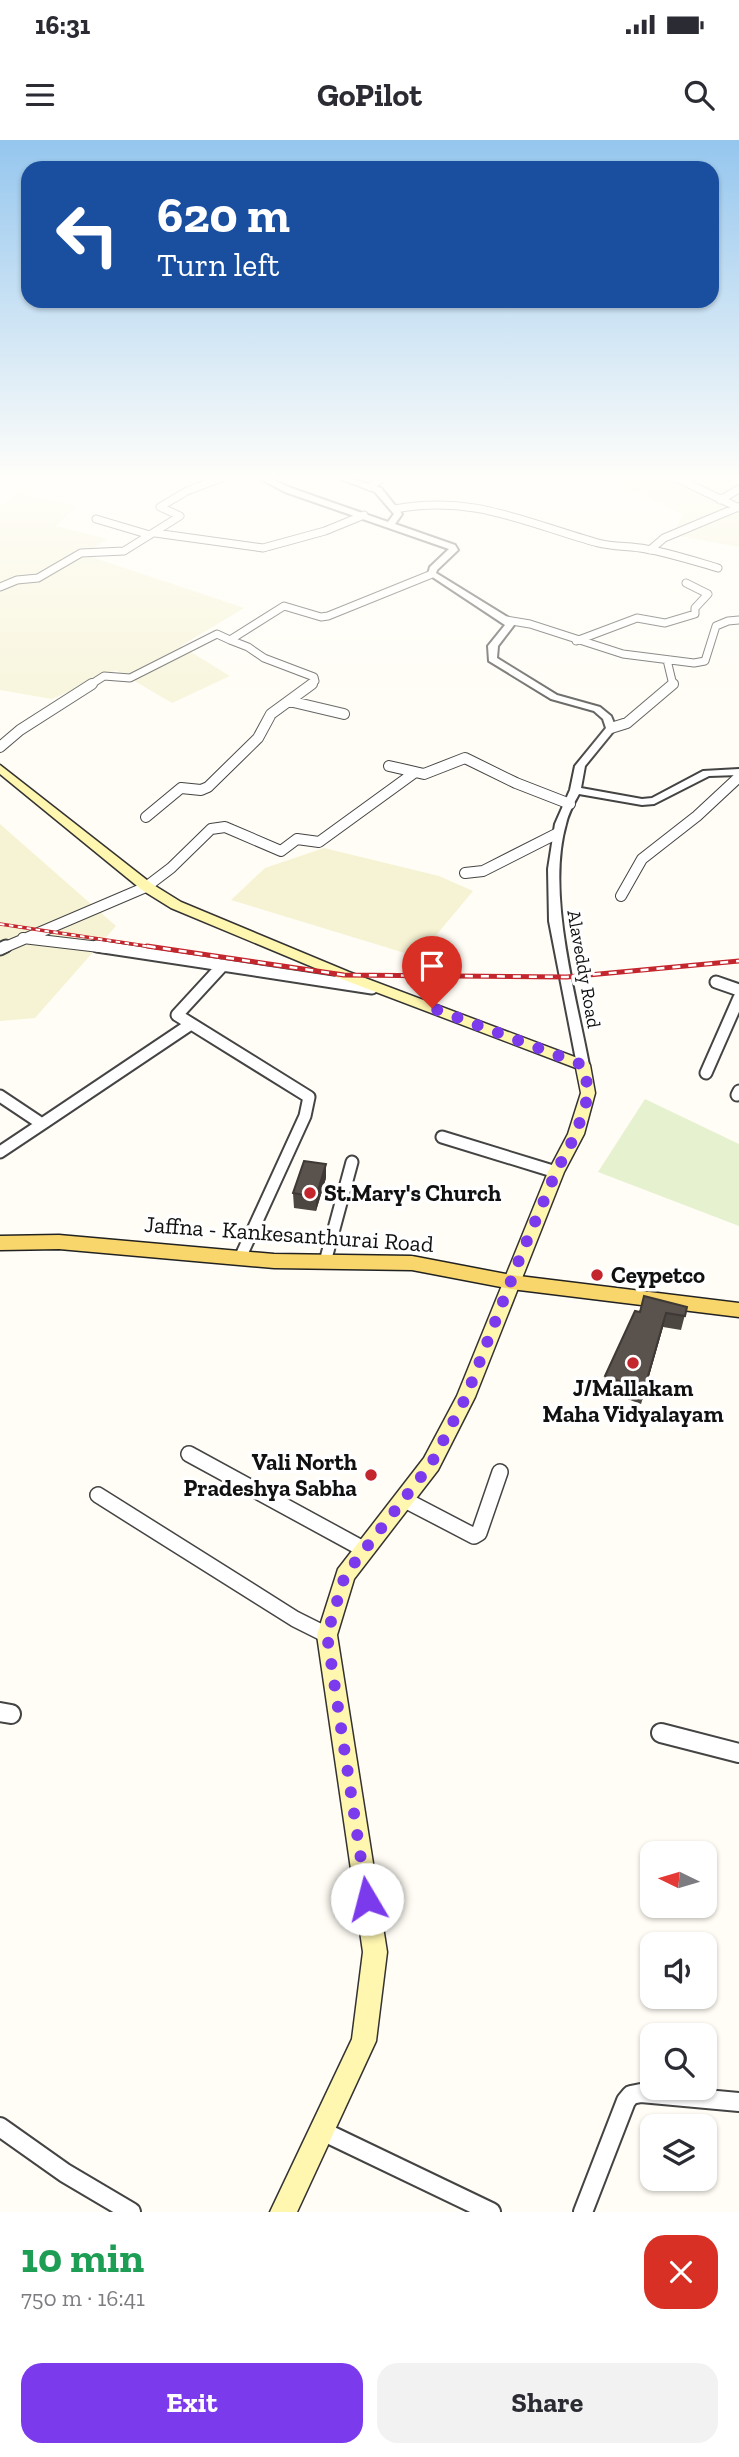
<!DOCTYPE html>
<html lang="en">
<head>
<meta charset="utf-8">
<style>
  body { margin:0; font-family:"Zilla Slab",serif; background:#f2f2f3; color:#2b2b33; height:100vh; display:flex; flex-direction:column; font-size:26px; white-space:nowrap }
  * { box-sizing:border-box; margin:0 }
  p { font-size:23px; color:#7c7c81 }
  .icon { flex:none; width:38px; height:38px; fill:none; stroke:currentColor; stroke-width:2; stroke-linecap:round; stroke-linejoin:round }
  .map { position:relative; height:2072px; overflow:hidden }
  .details { display:flex; flex-direction:column; background:#fff; flex:1 }
  .details>* { flex:none }
  .hud { position:absolute; left:21px; top:21px; width:698px; height:147px; border-radius:21px; box-shadow:0 2px 5px #0004; background:#1a4fa0; color:#fff; overflow:hidden }
  .needle { width:46px; rotate:275deg }
  .tools { position:absolute; left:640px; top:1701px; display:grid; gap:14px }
  .tools a { display:grid; place-items:center; width:77px; height:77px; border-radius:14px; background:#fff; box-shadow:0 2px 5px #0004; font-size:35px }
  .pin { position:absolute; display:grid; place-items:center; width:60px; height:60px; color:#fff; margin:-72px -30px; border-radius:50% 50% 50% 0; rotate:-45deg; box-shadow:0 0 7px #0007 }
  .pin .icon { rotate:45deg }
  .me { position:absolute; width:77px; margin:-38px; rotate:352deg; stroke-linejoin:round; filter:drop-shadow(0 0 5px #0008) }
  .turn { display:flex; align-items:center; gap:24px; height:147px; padding:0 21px; font-size:32px }
  .turn .icon { width:91px; height:91px; stroke-width:2.5 }
  .turn b { display:block; font-size:49px; line-height:60px }
  .round { display:grid; place-items:center; flex:none; width:74px; height:74px; border-radius:21px; background:#f2f2f3 }
  .head { display:flex; align-items:center; justify-content:space-between; height:119px; padding:0 21px }
  h1 { font-size:42px; font-weight:800; line-height:52px; color:#1e9e55 }
  .cta { display:flex; gap:14px; margin-top:auto; padding:14px 21px }
  .cta a { flex:1; height:80px; border-radius:21px; background:#7c3aed; color:#fff; font-size:28px; font-weight:800; line-height:80px; text-align:center }
  .cta a+a { background:#f2f2f3; color:#2b2b33 }
  .status { display:flex; justify-content:space-between; align-items:center; height:49px; padding:0 35px; background:#fff; direction:ltr }
  .status svg { height:19px; fill:currentColor }
  header { display:flex; justify-content:space-between; align-items:center; height:91px; padding:0 21px; background:#fff; font-size:32px; font-weight:800 }
  .map>svg:first-child { display:block }
  .farmland { fill:#f6f3d4 }
  .pitch { fill:#e6f2cf }
  .lines { fill:none; stroke-linecap:round; stroke-linejoin:round }
  .minor-far4-casing { stroke:#444; stroke-width:9 }
  .minor-far3-casing { stroke:#444; stroke-width:12 }
  .minor-far2-casing { stroke:#444; stroke-width:15 }
  .minor-far1-casing { stroke:#444; stroke-width:18 }
  .minor-casing { stroke:#444; stroke-width:22 }
  .tertiary-casing { stroke:#444; stroke-width:4 }
  .secondary-casing { stroke:#333; stroke-width:3 }
  .primary-casing { stroke:#222; stroke-width:3 }
  .minor-far4 { stroke:#fff; stroke-width:7 }
  .minor-far3 { stroke:#fff; stroke-width:10 }
  .minor-far2 { stroke:#fff; stroke-width:11 }
  .minor-far1 { stroke:#fff; stroke-width:15 }
  .minor { stroke:#fff; stroke-width:18 }
  .tertiary { fill:#fff; fill-rule:evenodd }
  .secondary { fill:#fff6b0; fill-rule:evenodd }
  .primary { fill:#f9d66b; fill-rule:evenodd }
  .rail-far1-casing { stroke:#c4262e; stroke-width:3.5 }
  .rail-casing { stroke:#c4262e; stroke-width:5 }
  .rail-far1 { stroke:#fff; stroke-width:2; stroke-dasharray:4.5; stroke-linecap:butt }
  .rail { stroke:#fff; stroke-width:2.5; stroke-dasharray:8; stroke-linecap:butt }
  .wall { fill:#4d4742 }
  .shaded-wall { fill:#3f3936 }
  .building { fill:#5a524d; stroke:#3f3936; stroke-width:2 }
  .route { stroke:#7c3aed; stroke-width:12; stroke-dasharray:0 21.6 }
  .poi-dot { fill:#c4262e; stroke:#fff; stroke-width:2.5 }
  .labels { text-anchor:middle; dominant-baseline:central; stroke-width:7; stroke-linejoin:round; paint-order:stroke }
  .far-street-label { font-size:19px; fill:#111; stroke:#fff }
  .poi-label { font-size:23px; font-weight:bold; fill:#111; stroke:#fff; text-anchor:start }
  .street-label { font-size:23px; fill:#111; stroke:#fff }
</style>
</head>
<body>
<div class="status"><b>16:31</b><svg viewBox="0 0 49 12"><path d="M0 12V9h3v3zM5 12V6h3v6zM10 12V3h3v9zM15 12V0h3v12zM26 1h20v11H26zM47 4h2v5h-2z"/></svg></div>
<header><svg class="icon" aria-label="menu" viewBox="0 0 24 24"><path d="M4 6h16M4 12h16M4 18h16"/></svg>GoPilot<svg class="icon" aria-label="search" viewBox="0 0 24 24"><circle cx="10" cy="10" r="6"/><path d="M15 15l6 6"/></svg></header>
<div class="map">
<svg width="739" height="2072" viewBox="0 0 739 2072">
  <rect width="100%" height="100%" fill="#fffdf5"/>
  <path class="farmland" d="M 555,336 L 739,336 L 739,407 L 673,395 L 683,374 L 626,347 Z
    M 20,354 L 76,366 L 56,386 L 108,399 L 83,414 L 244,468 L 181,506 L 230,536 L 172,563 L 116,530 L 52,559 L 0,550 L 0,366 Z
    M 0,684 L 116,786 L 35,878 L 0,881 Z
    M 324,708 L 439,736 L 473,751 L 418,817 L 231,760 L 265,728 Z"/>
  <path class="pitch" d="M 645,959 L 739,1004 L 739,1086 L 598,1032 Z"/>
  <g class="lines">
    <defs>
      <path id="minor-far4" d="M 672,336 L 739,368
        M 370,347 L 385,336
        M 720,360 L 739,349
        M 395,369 C 472,354 526,383 598,403 C 613,407 630,406 646,409 C 670,413 694,421 718,428
        M 96,379 L 150,395
        M 155,393 L 263,408 L 325,391 L 364,375
        M 650,410 L 664,398 L 738,367
        M 0,447 L 17,440 L 38,438 L 81,413 L 124,411 L 180,376 L 160,367 L 187,351 L 226,336
        M 506,480 L 530,484 L 623,514 L 694,523 L 705,521 L 716,486 L 728,481 L 739,480
        M 230,500 L 248,507 L 264,518 L 314,537 L 315,541 L 309,545
        M 576,501 L 637,478 L 665,483 L 695,474 L 695,468 L 708,454 L 686,443
        M 667,520 L 673,545
        M 90,545 L 104,536 L 130,538 L 217,494 L 230,500 L 284,466 L 321,477 L 328,476 L 432,434"/>
      <path id="minor-far3" d="M 289,561 L 344,574
        M 611,588 L 627,583 L 673,544
        M 0,607 L 20,590 L 92,544
        M 389,626 L 424,634 L 465,618 L 516,643 L 570,664
        M 146,677 L 181,648 L 201,650 L 208,647 L 258,598 L 271,574 L 312,544
        M 465,733 L 483,731 L 558,693
        M 621,756 L 642,719 L 697,676 L 739,637
        M 23,798 L 108,808
        M 3,808 L 146,747 L 171,728 L 211,689 L 225,687 L 281,711 L 297,699 L 319,702 L 414,633"/>
      <path id="minor-far2" d="M 97,806 L 372,848
        M 0,809 L 6,806
        M 223,825 L 177,875 L 309,957 L 305,976 L 240,1118
        M 716,842 L 739,850
        M 706,933 L 739,858
        M 737,955 L 739,951
        M 0,956 L 42,984 L 0,1012
        M 42,984 L 191,884
        M 442,997 L 556,1032
        M 325,1122 L 352,1022"/>
      <path id="minor-far1" d="M 189,1314 L 365,1410
        M 98,1355 L 295,1479 L 327,1495
        M 403,1359 L 474,1396 L 479,1393 L 500,1332"/>
      <path id="minor" d="M 0,1572 L 11,1574
        M 661,1593 L 739,1613
        M 0,1987 L 65,2033 L 131,2072
        M 322,1991 L 491,2072
        M 583,2072 L 626,1961 L 631,1955 L 641,1953 L 739,1962"/>
      <path id="tertiary" d="M 255,336 L 264,336 L 291,348 L 388,382 L 394,374 L 375,352 L 332,336 L 342,336 L 381,348 L 402,374 L 395,384 L 455,405 L 458,410 L 437,430 L 436,433 L 509,478 L 514,485 L 498,506 L 497,518 L 557,555 L 600,567 L 611,576 L 616,588 L 585,626 L 581,648 L 642,659 L 652,658 L 703,631 L 739,629 L 739,635 L 709,636 L 654,664 L 642,665 L 579,654 C 574,663 568,674 566,684 C 546,753 576,855 589,925 L 588,928 L 583,929 L 577,925 L 549,781 L 548,729 L 555,684 L 570,650 L 575,626 L 606,588 L 603,579 L 594,571 L 551,559 L 489,521 L 488,506 L 505,485 L 428,434 L 430,427 L 449,409 L 285,352 Z"/>
      <path id="secondary" d="M 0,625 L 152,744 L 181,762 L 349,832 L 588,922 L 590,925 L 595,953 L 584,994 L 564,1032 L 475,1257 L 438,1330 L 354,1439 L 337,1495 L 387,1812 L 376,1901 L 297,2072 L 270,2072 L 352,1899 L 363,1812 L 317,1495 L 338,1429 L 424,1318 L 457,1256 L 548,1032 L 568,994 L 581,953 L 576,928 L 339,838 L 171,768 L 142,750 L 0,634 Z"/>
      <path id="primary" d="M 59,1095 L 274,1114 L 412,1116 L 511,1135 L 739,1163 L 739,1177 L 511,1149 L 412,1130 L 274,1128 L 59,1109 L 0,1110 L 0,1096 Z"/>
    </defs>
    <use href="#minor-far4" class="minor-far4-casing"/>
    <use href="#minor-far3" class="minor-far3-casing"/>
    <use href="#minor-far2" class="minor-far2-casing"/>
    <use href="#minor-far1" class="minor-far1-casing"/>
    <use href="#minor" class="minor-casing"/>
    <use href="#tertiary" class="tertiary-casing"/>
    <use href="#secondary" class="secondary-casing"/>
    <use href="#primary" class="primary-casing"/>
    <use href="#minor-far4" class="minor-far4"/>
    <use href="#minor-far3" class="minor-far3"/>
    <use href="#minor-far2" class="minor-far2"/>
    <use href="#minor-far1" class="minor-far1"/>
    <use href="#minor" class="minor"/>
    <use href="#tertiary" class="tertiary"/>
    <use href="#secondary" class="secondary"/>
    <use href="#primary" class="primary"/>
    <defs>
      <path id="rail-far1" d="M 0,784 L 159,808"/>
      <path id="rail" d="M 147,806 L 344,835 L 567,837 L 739,821"/>
    </defs>
    <use href="#rail-far1" class="rail-far1-casing"/>
    <use href="#rail" class="rail-casing"/>
    <use href="#rail-far1" class="rail-far1"/>
    <use href="#rail" class="rail"/>
  </g>
  <path class="wall" d="M 326,1038 L 316,1071 L 294,1068 L 293,1053 Z
    M 687,1167 L 681,1190 L 663,1187 L 641,1264 L 603,1250 L 605,1236 L 640,1172 Z"/>
  <path class="shaded-wall" d="M 326,1024 L 326,1038 L 316,1071 L 316,1057 Z
    M 666,1173 L 663,1187 L 641,1264 L 644,1250 Z"/>
  <path class="building" d="M 304,1021 L 326,1024 L 316,1057 L 293,1053 Z
    M 644,1156 L 687,1167 L 685,1176 L 666,1173 L 644,1250 L 605,1236 L 635,1171 L 640,1172 Z"/>
  <linearGradient id="sky" x2="0" y2="1"><stop stop-color="#95c6ee"/><stop offset="0.54" stop-color="#fffefa"/><stop offset="1" stop-color="#fffefa" stop-opacity="0"/></linearGradient>
  <rect width="739" height="626" fill="url(#sky)"/>
  <g class="lines">
    <path class="route" d="M 367,1759 L 327,1495 L 345,1435 L 431,1324 L 466,1257 L 521,1115 L 556,1032 L 576,994 L 589,953 L 583,925 L 432,868"/>
  </g>
  <g class="poi-dot">
    <circle cx="310" cy="1053" r="7"/>
    <circle cx="597" cy="1135" r="7"/>
    <circle cx="633" cy="1223" r="7"/>
    <circle cx="371" cy="1335" r="7"/>
  </g>
  <g class="labels">
    <g class="far-street-label">
      <text transform="translate(584 829) rotate(80)">Alaveddy Road</text>
    </g>
    <g class="poi-label">
      <text x="324" y="1053">St.Mary's Church</text>
      <text x="611" y="1135">Ceypetco</text>
      <text x="633" y="1248" text-anchor="middle">J/Mallakam<tspan x="633" dy="26">Maha Vidyalayam</tspan></text>
      <text x="357" y="1322" text-anchor="end">Vali North<tspan x="357" dy="26">Pradeshya Sabha</tspan></text>
    </g>
    <g class="street-label">
      <text transform="translate(289 1094) rotate(4)">Jaffna - Kankesanthurai Road</text>
    </g>
  </g>
</svg>
<div class="tools">
<a><svg class="needle" viewBox="-14 -14 28 28"><path d="M0-13l5 13h-10z" fill="#e53935"/><path d="M0 13l5-13h-10z" fill="#7c7c81"/></svg></a>
<a><svg class="icon" aria-label="sound" viewBox="0 0 24 24"><path d="M4 9h4l5-4v14l-5-4H4zM17 9q2 3 0 6"/></svg></a>
<a><svg class="icon" aria-label="search" viewBox="0 0 24 24"><circle cx="10" cy="10" r="6"/><path d="M15 15l6 6"/></svg></a>
<a><svg class="icon" aria-label="layers" viewBox="0 0 24 24"><path d="M12 4l9 5-9 5-9-5zM3 14l9 5 9-5"/></svg></a>
</div>
<div class="pin" style="left:432px;top:868px;background:#d93025"><svg class="icon" aria-label="arrive" viewBox="0 0 24 24"><path d="M6 21V4h12l-3 4 3 4H6"/></svg></div>
<svg class="me" style="left:367px;top:1759px" viewBox="-20 -20 40 40"><circle r="19" fill="#fff"/><path d="M0-13L10 11 0 6-10 11z" fill="#7c3aed"/></svg>
<div class="hud">
<div class="turn"><svg class="icon" aria-label="left" viewBox="0 0 24 24"><path d="M17 20v-9H6M10 6l-5 5 5 5"/></svg><div><b>620 m</b>Turn left</div></div>
</div>
</div>
<section class="details">
<div class="head"><div><h1>10 min</h1><p>750 m · 16:41</p></div><a class="round" style="background:#d93025;color:#fff"><svg class="icon" aria-label="close" viewBox="0 0 24 24"><path d="M6 6l12 12M18 6L6 18"/></svg></a></div>
<div class="cta"><a>Exit</a><a>Share</a></div>
</section>
</body>
</html>
